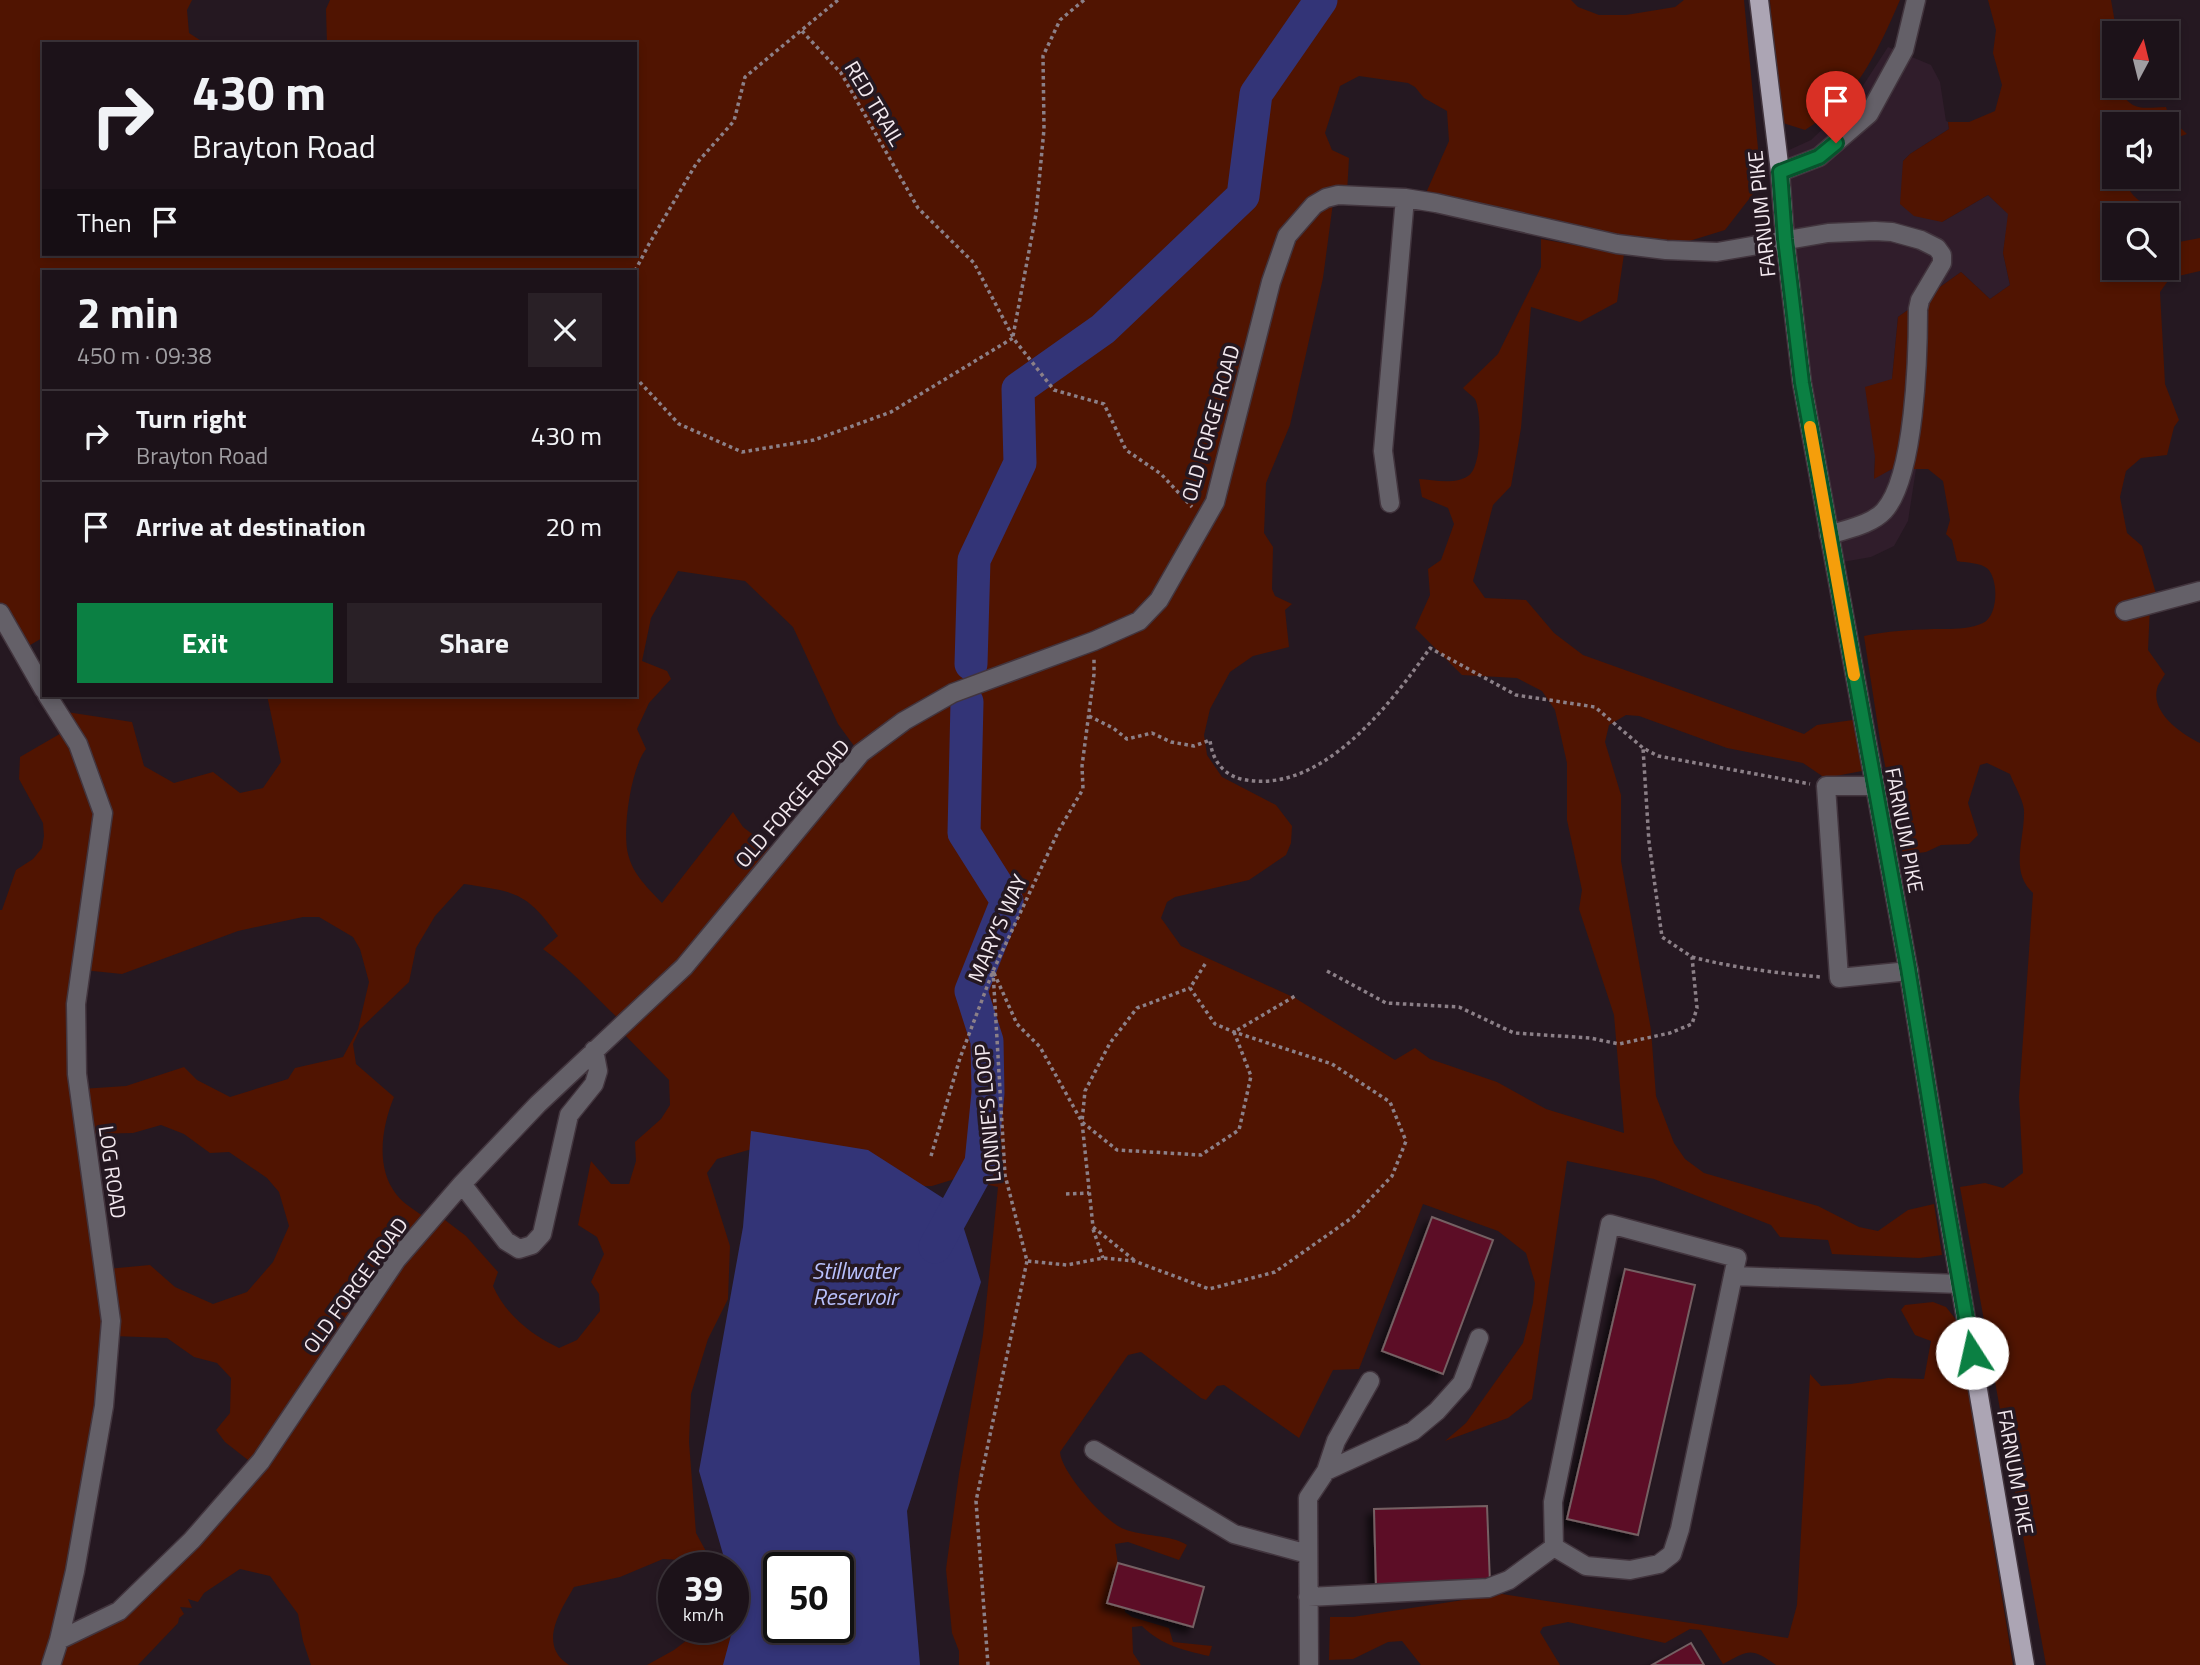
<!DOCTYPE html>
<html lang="en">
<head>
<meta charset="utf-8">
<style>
  body { margin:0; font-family:"Titillium Web",sans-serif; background:#292026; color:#f1f3f6; height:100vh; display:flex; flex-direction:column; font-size:26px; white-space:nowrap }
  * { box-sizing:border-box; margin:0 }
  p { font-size:23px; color:#a09ea2 }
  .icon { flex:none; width:38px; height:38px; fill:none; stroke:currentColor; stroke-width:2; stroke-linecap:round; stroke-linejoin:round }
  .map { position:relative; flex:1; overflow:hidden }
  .panel { position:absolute; left:42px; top:270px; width:595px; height:427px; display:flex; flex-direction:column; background:#1c1219; border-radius:0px; box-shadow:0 4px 10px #0003,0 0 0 2px #3a3238 }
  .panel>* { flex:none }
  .banner { position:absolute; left:42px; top:42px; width:595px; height:214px; border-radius:0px; box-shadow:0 4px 10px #0003,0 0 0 2px #3a3238; background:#1c1219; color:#f1f3f6; overflow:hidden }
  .needle { width:46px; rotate:7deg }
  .tools { position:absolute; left:2102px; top:21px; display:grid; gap:14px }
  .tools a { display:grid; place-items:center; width:77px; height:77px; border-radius:0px; background:#1c1219; box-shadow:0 4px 10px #0003,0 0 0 2px #3a3238; font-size:35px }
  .speed { position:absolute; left:658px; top:1552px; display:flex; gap:14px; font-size:35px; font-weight:700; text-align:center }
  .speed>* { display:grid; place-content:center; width:91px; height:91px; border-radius:50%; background:#1c1219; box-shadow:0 4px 10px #0003,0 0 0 2px #3a3238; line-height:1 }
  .speed small { font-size:18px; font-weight:400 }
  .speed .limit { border:4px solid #111; border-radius:10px; background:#fff; color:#111 }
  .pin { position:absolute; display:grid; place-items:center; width:60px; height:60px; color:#fff; margin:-72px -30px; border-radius:50% 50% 50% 0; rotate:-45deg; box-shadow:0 0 7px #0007 }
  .pin .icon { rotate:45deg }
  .me { position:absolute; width:77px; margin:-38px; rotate:350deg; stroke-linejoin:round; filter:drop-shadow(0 0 5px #0008) }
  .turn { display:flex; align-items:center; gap:24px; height:147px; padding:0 35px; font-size:32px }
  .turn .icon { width:91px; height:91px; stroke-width:2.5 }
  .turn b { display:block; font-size:49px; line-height:60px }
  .then { display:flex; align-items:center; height:66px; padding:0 35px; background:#0003; gap:14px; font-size:26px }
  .round { display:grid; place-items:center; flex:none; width:74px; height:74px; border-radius:0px; background:#292026 }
  .summary { display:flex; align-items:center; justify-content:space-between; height:119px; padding:0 35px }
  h1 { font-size:42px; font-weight:700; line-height:52px }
  .button { display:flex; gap:14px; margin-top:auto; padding:14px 35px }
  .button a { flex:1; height:80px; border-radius:0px; background:#0b8043; color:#fff; font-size:28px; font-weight:700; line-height:80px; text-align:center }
  .button a+a { background:#292026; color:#f1f3f6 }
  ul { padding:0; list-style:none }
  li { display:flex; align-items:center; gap:21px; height:91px; padding:0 35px; border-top:2px solid #3a3238 }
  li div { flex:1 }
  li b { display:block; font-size:26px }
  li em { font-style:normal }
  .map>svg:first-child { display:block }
  .built { fill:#301d2b }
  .green { fill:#501401; fill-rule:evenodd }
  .water { fill:#333477; fill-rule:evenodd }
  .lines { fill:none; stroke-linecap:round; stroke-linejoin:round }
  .river { stroke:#333477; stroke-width:33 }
  .building { fill:#5c0d27; stroke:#756063; stroke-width:2; filter:url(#shadow) }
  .minor-casing { stroke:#42353e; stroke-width:21 }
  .major-casing { stroke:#42353e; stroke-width:21 }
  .path { stroke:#8c8088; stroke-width:3.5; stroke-dasharray:3.5 3.5; stroke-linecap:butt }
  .minor { stroke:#646068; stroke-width:18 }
  .major { stroke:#aca5b4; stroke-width:18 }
  .route-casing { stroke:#07532c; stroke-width:18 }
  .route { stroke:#0b8043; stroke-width:12 }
  .slow { stroke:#f59e0b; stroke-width:12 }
  .labels { text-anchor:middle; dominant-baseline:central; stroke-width:7; stroke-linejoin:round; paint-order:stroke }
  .street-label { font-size:21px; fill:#f3e9ef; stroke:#251821 }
  .water-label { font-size:23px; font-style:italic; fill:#b8c0fc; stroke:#251821 }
</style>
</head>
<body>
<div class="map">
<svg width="2200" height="1665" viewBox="0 0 2200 1665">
  <defs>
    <filter id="shadow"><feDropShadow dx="-6" dy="6" stdDeviation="3.5" flood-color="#0009"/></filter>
  </defs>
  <rect width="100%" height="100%" fill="#251821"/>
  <path class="built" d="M 1888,47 L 1931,65 L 1940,82 L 1946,121 L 1948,122 L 1949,129 L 1910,154 L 1903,161 L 1942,222 L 1988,195 L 2009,214 L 2003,253 L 2010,285 L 1990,299 L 1961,272 L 1898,317 L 1892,379 L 1875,457 L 1874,478 L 1892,469 L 1916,469 L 1908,521 L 1894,546 L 1871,557 L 1837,563 L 1775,234 L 1768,169 L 1769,159 L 1811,140 L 1855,98 Z"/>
  <path class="green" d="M 0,0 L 192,0 L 187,10 L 189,33 L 206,44 L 44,44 L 44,254 L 635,254 L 635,44 L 327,44 L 326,9 L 330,0 L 1571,0 L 1578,7 L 1599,15 L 1626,15 L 1675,7 L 1684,0 L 1744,0 L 1760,170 L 1756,190 L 1725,230 L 1686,242 L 1598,232 L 1426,193 L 1449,141 L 1447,111 L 1424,98 L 1415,87 L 1408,83 L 1359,76 L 1340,86 L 1325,133 L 1332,150 L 1349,158 L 1347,193 L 1333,203 L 1323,278 L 1290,425 L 1266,483 L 1264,533 L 1273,547 L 1272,589 L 1275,596 L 1292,604 L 1285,610 L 1289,647 L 1253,656 L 1230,672 L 1210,709 L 1204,735 L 1207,755 L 1222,777 L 1276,805 L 1292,826 L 1291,843 L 1286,855 L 1249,880 L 1175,897 L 1167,902 L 1161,918 L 1181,946 L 1295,998 L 1395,1060 L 1415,1048 L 1430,1059 L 1497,1082 L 1546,1109 L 1624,1133 L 1614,1015 L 1579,909 L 1582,890 L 1567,820 L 1567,763 L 1555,710 L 1542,691 L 1517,678 L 1462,675 L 1415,628 L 1430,595 L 1428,569 L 1441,560 L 1454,524 L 1448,508 L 1422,497 L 1419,479 C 1434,480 1454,485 1468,476 C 1482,468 1482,413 1475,399 C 1472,395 1466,392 1463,388 L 1498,354 L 1541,267 L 1541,239 L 1624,254 L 1617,302 L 1580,322 L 1531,307 L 1521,428 L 1511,486 L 1493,505 L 1473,581 L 1485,598 L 1526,600 L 1554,633 L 1583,655 L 1804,734 L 1817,725 L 1853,720 L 1862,771 L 1825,778 L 1803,763 L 1727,748 L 1639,716 L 1626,715 L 1609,725 L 1605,742 L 1621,795 L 1621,861 L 1651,1030 L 1656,1096 L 1674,1143 L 1685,1159 L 1704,1173 L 1818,1206 L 1859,1227 L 1878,1231 L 1908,1210 L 1934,1204 L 1942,1255 L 1919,1258 L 1832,1254 L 1828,1240 L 1780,1237 L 1771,1225 L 1654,1179 L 1567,1161 L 1532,1399 L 1508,1418 L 1445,1441 L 1466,1423 L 1523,1343 L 1533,1303 L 1535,1283 L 1526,1253 L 1498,1231 L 1423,1204 L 1359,1369 L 1333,1370 L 1299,1438 L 1224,1385 L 1217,1386 L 1206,1400 L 1201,1398 L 1141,1352 L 1128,1355 L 1060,1452 C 1061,1472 1105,1522 1124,1529 C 1144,1537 1169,1534 1187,1545 L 1179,1560 L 1128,1542 L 1115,1544 L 1125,1612 L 1132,1617 L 1169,1628 L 1173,1642 L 1212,1646 L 1209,1656 C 1183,1650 1161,1645 1142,1626 L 1132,1627 L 1133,1653 L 1141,1665 L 959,1665 L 959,1651 L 952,1633 L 946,1569 L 959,1474 L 983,1335 L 998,1187 L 958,1178 L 932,1186 L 910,1186 L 752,1149 L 717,1159 L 707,1173 L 730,1246 L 728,1299 L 708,1339 L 691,1394 L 689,1442 L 696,1533 L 708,1555 L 722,1568 L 683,1568 L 681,1560 L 663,1559 L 620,1577 L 574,1587 C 561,1610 537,1645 569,1665 L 311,1665 L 303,1641 L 298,1614 L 270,1576 L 240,1569 L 204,1593 L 198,1602 L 188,1599 L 192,1608 L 180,1607 L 184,1614 L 179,1618 L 178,1623 L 138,1665 L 0,1665 L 0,910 L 2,910 L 16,870 L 33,859 L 42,848 L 44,836 L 43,823 L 19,779 L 20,757 L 70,728 L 60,711 L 132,722 L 144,766 L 174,783 L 213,772 L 240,793 L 263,788 L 281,762 L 267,695 L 635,695 L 635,271 L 44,271 L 44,637 L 25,648 L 0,610 ZM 678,571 L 745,581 L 793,627 L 838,724 L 860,754 L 776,852 L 743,827 L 733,812 L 662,903 C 648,888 633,875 628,854 C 622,830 631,768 646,749 L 637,729 L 649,703 L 671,679 L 667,671 L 642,661 L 651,618 ZM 464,884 C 517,892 526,892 558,936 L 543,949 C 572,970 594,996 620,1020 L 618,1028 L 669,1080 L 670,1105 L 661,1119 L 635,1142 L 636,1161 L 629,1184 L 611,1184 L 591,1161 L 578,1225 L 597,1237 L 604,1254 L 591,1282 L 599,1294 L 600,1311 L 577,1340 L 559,1348 C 531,1335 506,1315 493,1286 L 498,1272 L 466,1236 L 437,1214 L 427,1219 C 417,1211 403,1204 396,1194 C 375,1167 382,1126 394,1097 L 356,1064 L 353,1044 L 360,1029 L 409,982 L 416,948 L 435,916 ZM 303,917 L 319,917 L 353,937 L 360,949 L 369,982 L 358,1029 L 343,1057 L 295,1068 L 288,1079 L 230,1097 L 197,1080 L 184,1067 L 126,1086 L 81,1089 L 83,970 L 122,974 L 238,931 ZM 161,1125 L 184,1134 L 210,1153 L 229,1152 L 267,1178 L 279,1192 L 289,1226 L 273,1262 L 247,1292 L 213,1304 L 175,1287 L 150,1265 L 107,1269 L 88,1134 L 133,1133 ZM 114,1336 L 167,1338 L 194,1357 L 217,1363 L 231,1378 L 230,1413 L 216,1430 L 225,1442 L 253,1464 L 123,1606 L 61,1632 Z
    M 1770,0 L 1900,0 C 1883,39 1864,82 1832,111 C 1823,118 1814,124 1805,130 L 1783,123 L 1778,107 Z
    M 1988,0 L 2111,0 L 2115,23 L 2108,24 L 2104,35 L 2107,75 L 2114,80 L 2114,86 L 2119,86 C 2129,112 2142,108 2166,107 L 2169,117 L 2187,134 L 2167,141 L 2166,124 L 2114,124 L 2114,177 L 2126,177 C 2127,193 2137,200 2150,207 L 2152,215 L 2114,215 L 2114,268 L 2166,268 L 2167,237 L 2179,242 L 2200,238 L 2200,271 L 2170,278 L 2160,292 L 2165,384 L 2179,420 L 2174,427 L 2167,455 L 2141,458 L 2126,471 L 2120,497 L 2127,533 L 2142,546 L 2157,597 L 2150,606 L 2148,650 L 2165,674 C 2163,678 2158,684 2157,689 C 2151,713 2182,734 2200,743 L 2200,1665 L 2046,1665 L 1960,1187 L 1985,1183 L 2003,1188 L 2023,1173 L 2019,1097 L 2033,893 C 2009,871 2025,840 2024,810 C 2023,799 2014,785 2010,774 L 1987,763 L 1980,765 L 1968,803 L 1978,835 L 1969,844 L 1941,845 L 1926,852 L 1903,855 L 1880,740 L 1864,636 C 1887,631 1910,630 1934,629 C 1950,629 1968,630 1983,623 C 1998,616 1999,581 1988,569 C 1980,562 1966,563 1957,561 L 1952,540 L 1946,534 L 1950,520 L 1943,481 L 1928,469 L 1892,469 L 1874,479 L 1875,457 L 1865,387 L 1892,379 L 1898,317 L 1961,272 L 1990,299 L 2010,285 L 2003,253 L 2008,214 L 1988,195 L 1942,222 L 1914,216 L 1900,204 L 1903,161 L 1910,154 L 1949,129 L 1948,122 L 1969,122 L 1995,111 L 2002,85 L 1993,53 L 1996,30 Z
    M 1933,1302 L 1946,1307 L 1957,1321 L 2013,1665 L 1776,1665 C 1751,1647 1749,1650 1723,1664 L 1701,1630 L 1690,1629 L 1665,1643 L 1568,1622 L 1543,1627 L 1540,1632 L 1560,1665 L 1421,1665 L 1402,1641 L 1388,1642 L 1353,1659 L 1329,1660 L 1330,1617 L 1353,1617 L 1502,1594 L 1788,1638 L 1797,1605 L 1810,1374 L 1821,1386 L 1851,1384 L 1888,1378 L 1924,1379 L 1931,1341 L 1915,1335 L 1901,1310 L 1905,1305 Z
    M 733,1579 L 737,1583 L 736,1665 L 647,1665 L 674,1650 L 695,1634 L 694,1628 L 733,1628 Z"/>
  <path class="water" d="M 751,1131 L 868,1150 L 957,1207 L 981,1282 L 907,1511 L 920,1665 L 723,1665 L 737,1613 L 733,1597 L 733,1568 L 727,1568 L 699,1471 L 743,1227 ZM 779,1568 L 838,1568 L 838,1628 L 779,1628 Z"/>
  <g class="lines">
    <path class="river" d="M 971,664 L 974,560 L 1020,463 L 1018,389 L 1103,329 L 1243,196 L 1256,94 L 1321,0
      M 935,1247 L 981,1163 L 988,1093 L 987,1041 L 971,991 L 1007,901 L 964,833 L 967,702"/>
  </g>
  <path class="building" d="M 1432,1217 L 1493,1240 L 1443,1374 L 1382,1351 Z
    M 1625,1269 L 1695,1285 L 1638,1535 L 1567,1519 Z
    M 1487,1506 L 1490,1583 L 1376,1586 L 1374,1509 Z
    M 1118,1563 L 1204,1587 L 1193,1627 L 1107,1603 Z
    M 1691,1643 L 1704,1665 L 1652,1665 Z"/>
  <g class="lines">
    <defs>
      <path id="minor" d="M 1780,172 L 1819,157 L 1869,114 L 1904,50 L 1916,0
        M 1390,503 L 1383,451 L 1405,198
        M 2125,611 L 2200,591
        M 0,613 L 44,690
        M 47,695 L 78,744 L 103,813 L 76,1004 L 77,1074 L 111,1321 L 104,1406 L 75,1571 L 59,1640 L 51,1665
        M 1874,786 L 1826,786 L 1839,978 L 1909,971
        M 462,1184 L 506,1241 L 519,1249 L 532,1245 L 542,1234 L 569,1115 L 594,1084 L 598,1071 L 594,1050
        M 1733,1276 L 1737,1258 L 1610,1224 L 1553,1502 L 1554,1547 L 1586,1566 L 1630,1570 L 1659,1564 L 1672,1554 L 1680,1529 L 1733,1276 L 1960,1284
        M 1094,1450 L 1234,1534 L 1308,1554
        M 1326,1471 L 1336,1441 L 1370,1381
        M 1308,1597 L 1488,1588 L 1509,1580 L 1554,1547
        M 59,1640 L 119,1611 L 192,1540 L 261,1461 L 397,1259 L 462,1184 L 538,1104 L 684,967 L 861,753 L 904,721 L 953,693 L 1094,641 L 1139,621 L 1159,600 L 1215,502 L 1271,282 L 1287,236 L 1314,205 L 1326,198 L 1338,195 L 1405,198 L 1436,203 L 1617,244 L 1666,250 L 1717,252 L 1828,233 L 1875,231 L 1892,232 L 1921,240 L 1937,248 L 1942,255 L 1942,263 L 1920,300 L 1918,309 C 1918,356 1915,477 1884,511 C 1871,525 1846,529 1829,535
        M 1309,1665 L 1308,1498 L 1326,1471 L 1413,1431 L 1437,1411 L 1462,1383 L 1479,1338"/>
      <path id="major" d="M 1759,0 L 1780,172 L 1785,239 L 1802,383 L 1908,968 L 1940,1167 L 2025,1665"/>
    </defs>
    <use href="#minor" class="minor-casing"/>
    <use href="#major" class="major-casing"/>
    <path class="path" d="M 802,31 L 841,73 L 918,208 L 974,263 L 1013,337
      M 635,271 L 649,244 L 696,164 L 734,121 L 745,77 L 838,0
      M 1013,336 L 1036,214 L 1044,129 L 1043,56 L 1060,20 L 1084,0
      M 635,377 L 679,424 L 742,452 L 814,440 L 891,412 L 1013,338 L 1054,390 L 1104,404 L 1126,450 L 1161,474 L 1192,507
      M 1089,716 L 1113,728 L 1127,739 L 1152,733 L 1171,742 L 1194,746 L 1210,740 C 1212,759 1222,774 1241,779 C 1320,797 1390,705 1430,648 L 1516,695 L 1595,707 L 1643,748 L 1658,756 L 1810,784
      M 1692,957 C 1734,968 1777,973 1821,977
      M 993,971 L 1005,1175 L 1027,1261 L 1067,1265 L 1103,1258 L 1134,1261 L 1209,1289 L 1275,1272 L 1353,1217 L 1392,1176 L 1406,1141 L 1390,1102 L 1332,1064 L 1234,1032 L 1215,1024 L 1190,988 L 1207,961
      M 1327,971 L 1386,1003 L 1459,1007 L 1514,1033 L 1590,1038 L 1619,1044 L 1670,1033 L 1692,1024 L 1697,1008 L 1692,957 L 1662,937 L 1649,842 L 1643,748
      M 994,973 L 1017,1024 L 1040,1047 L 1082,1122 L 1117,1150 L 1201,1155 L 1239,1130 L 1251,1076 L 1234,1032 L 1295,996
      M 931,1156 L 960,1058 L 993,971 L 1059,830 L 1083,789 L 1082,766 L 1094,674 L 1094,658
      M 1066,1194 L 1089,1193
      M 1093,1229 L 1103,1258
      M 1134,1260 L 1093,1227 L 1082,1122 L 1085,1091 L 1110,1043 L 1137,1008 L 1190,988
      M 988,1665 L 976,1501 L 1027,1261"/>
    <use href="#minor" class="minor"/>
    <use href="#major" class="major"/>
  </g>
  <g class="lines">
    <defs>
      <path id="route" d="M 1836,143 L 1819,157 L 1780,172 L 1785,239 L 1802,383 L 1908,968 L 1940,1167 L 1972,1353"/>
    </defs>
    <use href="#route" class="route-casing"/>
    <use href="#route" class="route"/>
    <path class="slow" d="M 1810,427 L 1854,675"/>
  </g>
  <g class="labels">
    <g class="street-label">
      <text transform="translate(875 103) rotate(59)">RED TRAIL</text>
      <text transform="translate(1761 214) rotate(-96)">FARNUM PIKE</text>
      <text transform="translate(1210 423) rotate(-74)">OLD FORGE ROAD</text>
      <text transform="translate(792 803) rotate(-49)">OLD FORGE ROAD</text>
      <text transform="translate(1905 830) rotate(79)">FARNUM PIKE</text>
      <text transform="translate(997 928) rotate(-66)">MARY'S WAY</text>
      <text transform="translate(987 1113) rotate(-95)">LONNIE'S LOOP</text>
      <text transform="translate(113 1172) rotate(82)">LOG ROAD</text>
      <text transform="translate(355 1285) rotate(-54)">OLD FORGE ROAD</text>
      <text transform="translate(2016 1472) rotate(80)">FARNUM PIKE</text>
    </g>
    <g class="water-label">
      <text x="855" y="1270">Stillwater<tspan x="855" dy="26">Reservoir</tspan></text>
    </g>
  </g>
</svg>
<div class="tools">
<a><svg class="needle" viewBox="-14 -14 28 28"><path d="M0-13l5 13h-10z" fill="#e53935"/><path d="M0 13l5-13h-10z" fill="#a09ea2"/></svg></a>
<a><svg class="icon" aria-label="sound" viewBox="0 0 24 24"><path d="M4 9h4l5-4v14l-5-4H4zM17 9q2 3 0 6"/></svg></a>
<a><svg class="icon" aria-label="search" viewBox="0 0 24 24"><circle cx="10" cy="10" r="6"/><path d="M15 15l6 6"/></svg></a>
</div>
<div class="speed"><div>39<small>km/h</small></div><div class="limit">50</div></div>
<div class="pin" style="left:1836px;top:143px;background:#d93025"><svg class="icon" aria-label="arrive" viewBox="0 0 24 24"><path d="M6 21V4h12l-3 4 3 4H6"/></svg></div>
<svg class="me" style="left:1972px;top:1353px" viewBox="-20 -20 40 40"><circle r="19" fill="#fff"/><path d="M0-13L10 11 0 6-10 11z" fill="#0b8043"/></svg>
<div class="banner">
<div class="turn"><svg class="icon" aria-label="right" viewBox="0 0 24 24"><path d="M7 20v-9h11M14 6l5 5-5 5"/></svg><div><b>430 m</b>Brayton Road</div></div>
<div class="then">Then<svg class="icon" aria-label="arrive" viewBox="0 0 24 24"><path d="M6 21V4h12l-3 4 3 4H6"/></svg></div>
</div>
<section class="panel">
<div class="summary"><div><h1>2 min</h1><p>450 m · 09:38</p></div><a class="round"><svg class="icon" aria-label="close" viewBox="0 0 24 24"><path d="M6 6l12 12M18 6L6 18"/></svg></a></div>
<ul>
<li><svg class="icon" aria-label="right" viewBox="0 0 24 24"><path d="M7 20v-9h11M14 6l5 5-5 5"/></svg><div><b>Turn right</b><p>Brayton Road</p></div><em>430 m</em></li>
<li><svg class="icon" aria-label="arrive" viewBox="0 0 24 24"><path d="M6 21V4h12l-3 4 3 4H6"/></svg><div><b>Arrive at destination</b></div><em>20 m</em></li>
</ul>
<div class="button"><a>Exit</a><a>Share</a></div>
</section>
</div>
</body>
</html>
